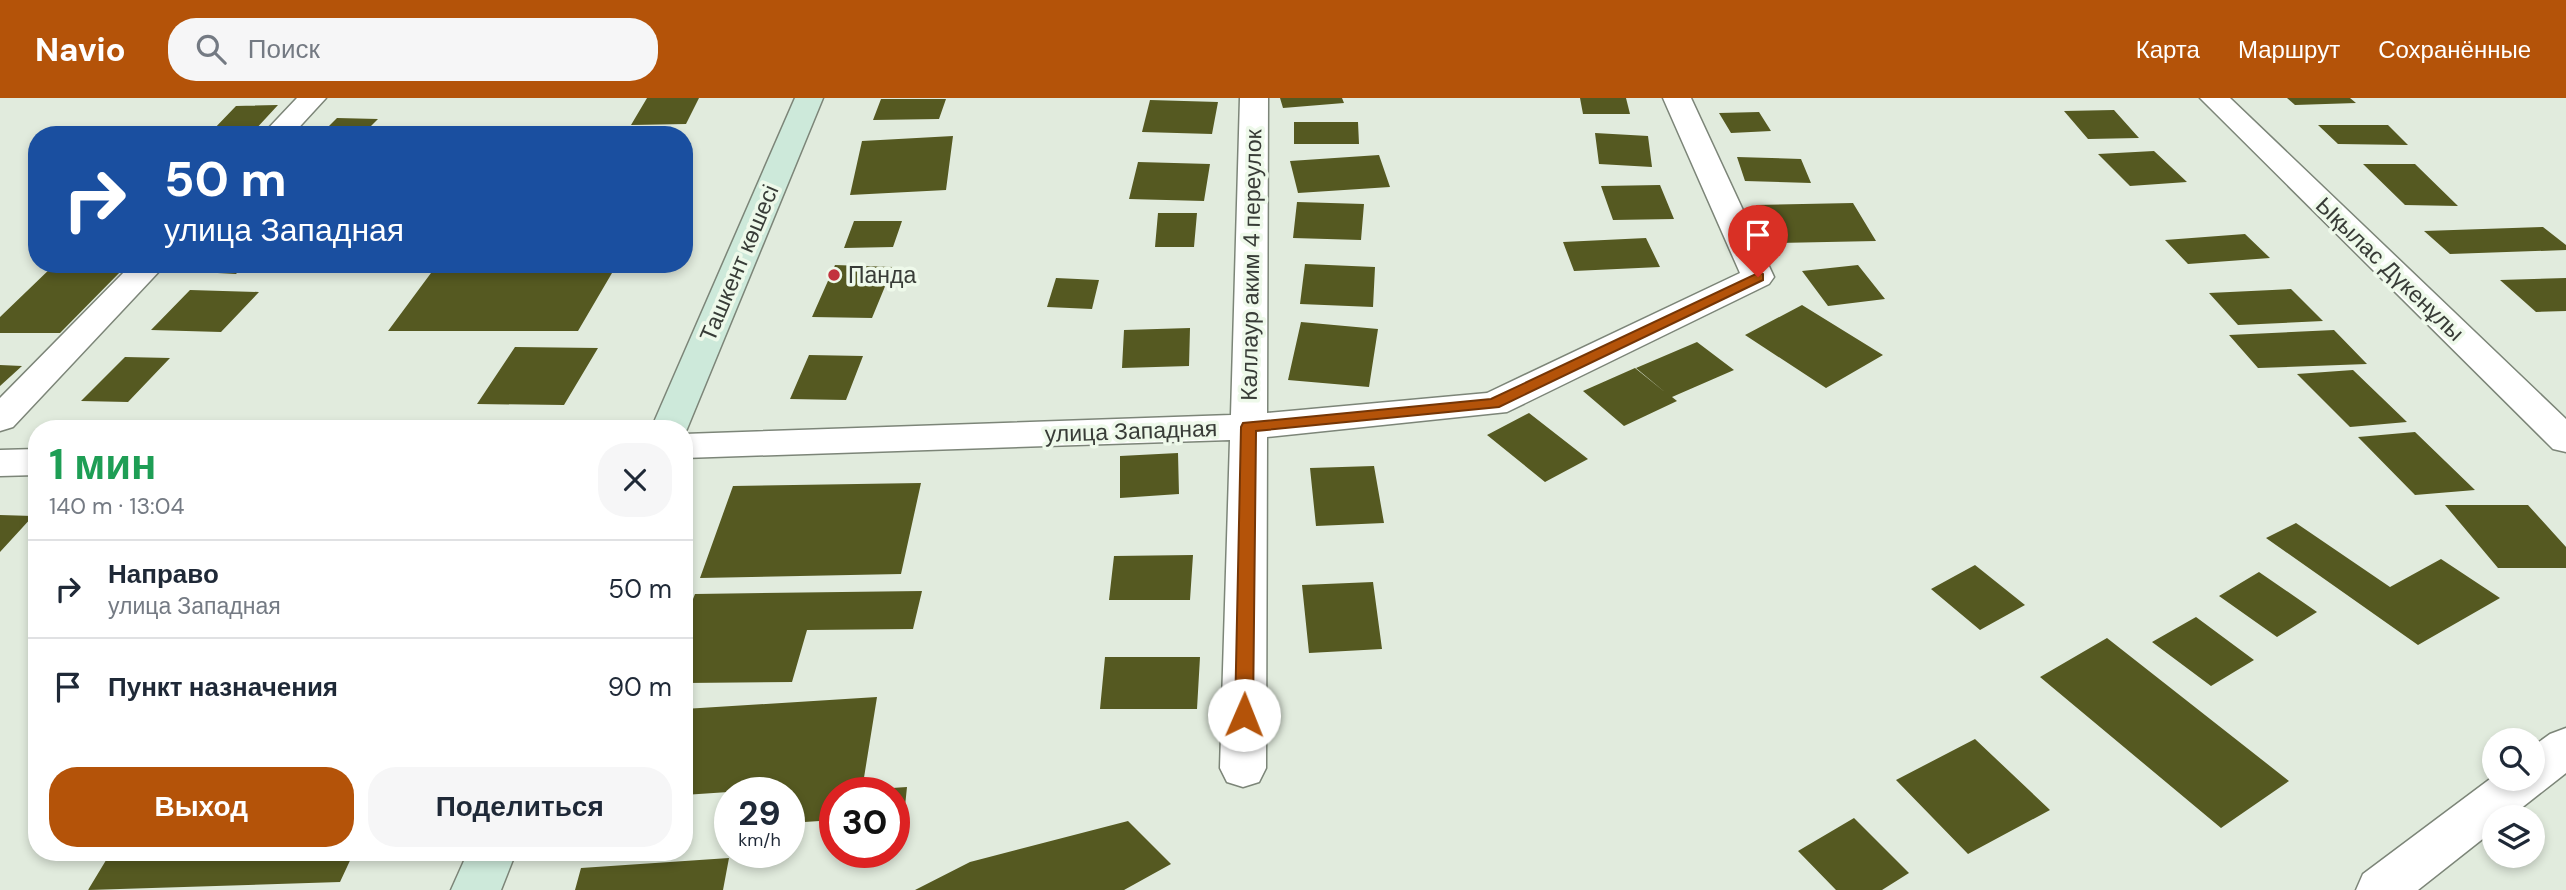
<!DOCTYPE html>
<html lang="ru">
<head>
<meta charset="utf-8">
<style>
  body { margin:0; font-family:"DM Sans",sans-serif; background:#f6f6f7; color:#1f2937; height:100vh; display:flex; flex-direction:column; font-size:26px; white-space:nowrap }
  * { box-sizing:border-box; margin:0 }
  p { font-size:23px; color:#747a83 }
  .icon { flex:none; width:38px; height:38px; fill:none; stroke:currentColor; stroke-width:2; stroke-linecap:round; stroke-linejoin:round }
  .map { position:relative; flex:1; overflow:hidden }
  .drawer { position:absolute; left:28px; top:322px; width:665px; height:441px; display:flex; flex-direction:column; background:#fff; border-radius:28px; box-shadow:0 4px 10px #0003 }
  .drawer>* { flex:none }
  .top-card { position:absolute; left:28px; top:28px; width:665px; height:147px; border-radius:28px; box-shadow:0 4px 10px #0003; background:#1a4fa0; color:#fff; overflow:hidden }
  .controls { position:absolute; left:2482px; top:630px; display:grid; gap:14px }
  .controls a { display:grid; place-items:center; width:63px; height:63px; border-radius:50%; background:#fff; box-shadow:0 4px 10px #0003; font-size:35px }
  .speed { position:absolute; left:714px; top:679px; display:flex; gap:14px; font-size:35px; font-weight:700; text-align:center }
  .speed>* { display:grid; place-content:center; width:91px; height:91px; border-radius:50%; background:#fff; box-shadow:0 4px 10px #0003; line-height:1 }
  .speed small { font-size:18px; font-weight:400 }
  .speed .limit { border:10px solid #d22; background:#fff; color:#111 }
  .pin { position:absolute; display:grid; place-items:center; width:60px; height:60px; color:#fff; margin:-72px -30px; border-radius:50% 50% 50% 0; rotate:-45deg; box-shadow:0 0 7px #0007 }
  .pin .icon { rotate:45deg }
  .me { position:absolute; width:77px; margin:-38px; rotate:1deg; stroke-linejoin:round; filter:drop-shadow(0 0 5px #0008) }
  .turn { display:flex; align-items:center; gap:24px; height:147px; padding:0 21px; font-size:32px }
  .turn .icon { width:91px; height:91px; stroke-width:2.5 }
  .turn b { display:block; font-size:49px; line-height:60px }
  .round { display:grid; place-items:center; flex:none; width:74px; height:74px; border-radius:28px; background:#f6f6f7 }
  .overview { display:flex; align-items:center; justify-content:space-between; height:119px; padding:0 21px }
  h1 { font-size:42px; font-weight:700; line-height:52px; color:#1e9e55 }
  .action { display:flex; gap:14px; margin-top:auto; padding:14px 21px }
  .action a { flex:1; height:80px; border-radius:28px; background:#b45309; color:#fff; font-size:28px; font-weight:700; line-height:80px; text-align:center }
  .action a+a { background:#f6f6f7; color:#1f2937 }
  ul { padding:0; list-style:none }
  li { display:flex; align-items:center; gap:21px; height:98px; padding:0 21px; border-top:2px solid #e0e1e3 }
  li div { flex:1 }
  li b { display:block; font-size:26px }
  li em { font-style:normal }
  header { display:flex; align-items:center; gap:42px; box-sizing:border-box; height:98px; padding:0 35px; background:#b45309; color:#fff }
  header strong { font-size:33px }
  nav { display:flex; gap:38px; margin-inline-start:auto; font-size:24px }
  .search { width:490px; height:63px; background:#f6f6f7; display:flex; align-items:center; gap:18px; box-sizing:border-box; padding:0 24px; border-radius:28px; color:#747a83; font-size:26px }
  .map>svg:first-child { display:block }
  .building { fill:#555921 }
  .lines { fill:none; stroke-linecap:round; stroke-linejoin:round }
  .minor-casing { stroke:#7c8578; stroke-width:3 }
  .tertiary-casing { stroke:#7c8578; stroke-width:3 }
  .secondary-casing { stroke:#7c8578; stroke-width:3 }
  .minor { fill:#fff; fill-rule:evenodd }
  .tertiary { fill:#fff; fill-rule:evenodd }
  .secondary { fill:#cde9da; fill-rule:evenodd }
  .route { fill:#b45309; stroke:#753606; stroke-width:2 }
  .poi-dot { fill:#c2323e; stroke:#eef9ea; stroke-width:2.5 }
  .labels { text-anchor:middle; dominant-baseline:central; stroke-width:7; stroke-linejoin:round; paint-order:stroke }
  .street-label { font-size:23px; fill:#383c37; stroke:#eef9ea }
  .poi-label { font-size:23px; fill:#383c37; stroke:#eef9ea; text-anchor:start }
</style>
</head>
<body>
<header>
<strong>Navio</strong>
<div class="search"><svg class="icon" aria-label="search" viewBox="0 0 24 24"><circle cx="10" cy="10" r="6"/><path d="M15 15l6 6"/></svg>Поиск</div>
<nav><a>Карта</a><a>Маршрут</a><a>Сохранённые</a></nav>
</header>
<div class="map">
<svg width="2566" height="792" viewBox="0 0 2566 792">
  <rect width="100%" height="100%" fill="#e1ebdd"/>
  <path class="building" d="M 647,0 L 699,0 L 686,26 L 631,27 Z
    M 1280,0 L 1342,0 L 1344,5 L 1283,10 Z
    M 1580,0 L 1626,0 L 1630,16 L 1583,16 Z
    M 2287,0 L 2350,0 L 2356,5 L 2295,7 Z
    M 881,1 L 946,1 L 939,21 L 873,22 Z
    M 1150,2 L 1218,4 L 1212,36 L 1142,34 Z
    M 278,7 L 254,33 L 211,34 L 236,8 Z
    M 2114,12 L 2139,40 L 2088,41 L 2064,13 Z
    M 1759,14 L 1771,33 L 1731,35 L 1719,15 Z
    M 337,20 L 378,21 L 362,37 L 320,37 Z
    M 1294,24 L 1358,24 L 1359,46 L 1294,46 Z
    M 2318,27 L 2388,27 L 2408,47 L 2338,46 Z
    M 1595,35 L 1648,38 L 1652,69 L 1599,66 Z
    M 953,38 L 946,92 L 850,97 L 862,43 Z
    M 2154,53 L 2187,84 L 2130,88 L 2098,56 Z
    M 1379,57 L 1390,89 L 1298,95 L 1290,63 Z
    M 1737,59 L 1801,61 L 1811,85 L 1745,83 Z
    M 1138,64 L 1210,66 L 1204,103 L 1129,101 Z
    M 2363,66 L 2415,66 L 2458,108 L 2405,107 Z
    M 1660,87 L 1674,121 L 1613,122 L 1601,88 Z
    M 1297,104 L 1364,106 L 1361,142 L 1293,140 Z
    M 1853,105 L 1876,143 L 1776,145 L 1756,107 Z
    M 1158,115 L 1197,115 L 1194,149 L 1155,149 Z
    M 854,123 L 902,123 L 893,149 L 844,150 Z
    M 2543,129 L 2566,147 L 2566,152 L 2450,156 L 2424,133 Z
    M 2245,136 L 2270,160 L 2188,166 L 2165,142 Z
    M 1646,140 L 1660,169 L 1574,173 L 1563,144 Z
    M 208,166 L 245,166 L 236,176 L 199,174 Z
    M 1305,166 L 1375,169 L 1373,209 L 1300,206 Z
    M 54,167 L 127,167 L 60,235 L 0,235 L 0,219 Z
    M 835,167 L 893,169 L 872,220 L 812,219 Z
    M 1858,167 L 1885,201 L 1828,208 L 1802,173 Z
    M 431,175 L 612,175 L 578,233 L 388,233 Z
    M 1056,180 L 1099,182 L 1092,211 L 1047,209 Z
    M 2566,180 L 2566,213 L 2536,214 L 2500,182 Z
    M 2291,191 L 2323,223 L 2238,227 L 2209,195 Z
    M 190,192 L 259,194 L 221,234 L 151,232 Z
    M 1802,207 L 1883,257 L 1826,290 L 1745,237 Z
    M 1301,224 L 1378,231 L 1369,289 L 1288,282 Z
    M 1190,230 L 1189,268 L 1122,270 L 1124,232 Z
    M 2334,232 L 2367,266 L 2258,270 L 2229,237 Z
    M 1697,244 L 1734,272 L 1672,299 L 1677,303 L 1624,328 L 1583,293 L 1635,270 L 1666,295 L 1636,270 Z
    M 515,249 L 598,250 L 564,307 L 477,306 Z
    M 809,257 L 863,258 L 846,302 L 790,301 Z
    M 125,259 L 170,260 L 128,304 L 81,303 Z
    M 0,267 L 22,268 L 0,288 Z
    M 2353,272 L 2407,324 L 2350,329 L 2297,276 Z
    M 1529,315 L 1588,361 L 1545,384 L 1487,337 Z
    M 2415,334 L 2475,392 L 2415,397 L 2358,339 Z
    M 1178,355 L 1179,396 L 1120,400 L 1120,358 Z
    M 1374,368 L 1384,425 L 1316,428 L 1310,370 Z
    M 921,385 L 901,476 L 700,480 L 733,388 Z
    M 2445,407 L 2528,407 L 2566,449 L 2566,470 L 2498,470 Z
    M 0,417 L 33,418 L 0,454 Z
    M 2296,425 L 2390,489 L 2441,461 L 2500,500 L 2418,547 L 2266,440 Z
    M 1193,457 L 1190,502 L 1109,502 L 1114,458 Z
    M 1975,467 L 2025,507 L 1980,532 L 1931,491 Z
    M 2259,474 L 2317,514 L 2277,539 L 2219,498 Z
    M 1373,484 L 1382,551 L 1309,555 L 1302,487 Z
    M 922,493 L 913,531 L 807,532 L 792,584 L 684,585 L 684,524 L 695,496 Z
    M 2196,519 L 2254,562 L 2211,588 L 2152,544 Z
    M 2107,540 L 2289,683 L 2221,730 L 2040,579 Z
    M 1105,559 L 1200,559 L 1197,611 L 1100,611 Z
    M 877,599 L 862,692 L 907,689 L 904,718 L 894,718 L 894,695 L 835,695 L 835,722 L 789,725 L 789,695 L 757,695 L 758,692 L 684,697 L 684,611 Z
    M 1975,641 L 2050,712 L 1968,756 L 1896,682 Z
    M 1854,720 L 1909,775 L 1882,792 L 1836,792 L 1798,753 Z
    M 1128,723 L 1171,766 L 1124,792 L 915,792 L 970,764 Z
    M 111,754 L 354,754 L 340,784 L 88,792 Z
    M 729,760 L 723,792 L 575,792 L 581,770 Z"/>
  <g class="lines">
    <defs>
      <path id="minor" d="M 297,0 L 326,0 L 292,37 L 262,37 Z
        M 1240,0 L 1268,0 L 1267,315 L 1487,295 L 1740,175 L 1663,0 L 1691,0 L 1774,179 L 1769,186 L 1507,314 L 1267,339 L 1266,670 L 1259,684 L 1243,689 L 1227,684 L 1220,670 L 1230,342 L 684,360 L 684,336 L 1231,317 Z
        M 132,166 L 166,166 L 13,329 L 0,333 L 0,300 Z
        M 37,351 L 37,377 L 0,378 L 0,352 Z"/>
      <path id="tertiary" d="M 2200,0 L 2230,0 L 2566,321 L 2566,354 L 2553,351 Z
        M 2566,630 L 2566,675 L 2510,719 L 2494,719 L 2494,732 L 2418,792 L 2356,792 L 2363,776 L 2494,678 L 2494,681 L 2532,681 L 2532,649 L 2550,636 Z"/>
      <path id="secondary" d="M 795,0 L 823,0 L 687,331 L 684,336 L 684,331 L 651,331 Z
        M 468,754 L 516,754 L 501,792 L 451,792 Z"/>
    </defs>
    <use href="#minor" class="minor-casing"/>
    <use href="#tertiary" class="tertiary-casing"/>
    <use href="#secondary" class="secondary-casing"/>
    <use href="#minor" class="minor"/>
    <use href="#tertiary" class="tertiary"/>
    <use href="#secondary" class="secondary"/>
  </g>
  <path class="route" d="M 1758,175 L 1763,176 L 1763,182 L 1499,309 L 1256,333 L 1253,617 L 1251,623 L 1244,625 L 1238,623 L 1235,617 L 1241,329 L 1243,325 L 1491,301 Z"/>
  <circle class="poi-dot" cx="834" cy="177" r="7"/>
  <g class="labels">
    <g class="street-label">
      <text transform="translate(739 165) rotate(-67)">Ташкент көшесі</text>
      <text transform="translate(1251 167) rotate(-89)">Каллаур аким 4 переулок</text>
      <text transform="translate(2390 171) rotate(44)">Ықылас Дүкенұлы</text>
      <text transform="translate(1131 333) rotate(-2)">улица Западная</text>
    </g>
    <g class="poi-label">
      <text x="848" y="177">Панда</text>
    </g>
  </g>
</svg>
<div class="controls">
<a><svg class="icon" aria-label="search" viewBox="0 0 24 24"><circle cx="10" cy="10" r="6"/><path d="M15 15l6 6"/></svg></a>
<a><svg class="icon" aria-label="layers" viewBox="0 0 24 24"><path d="M12 4l9 5-9 5-9-5zM3 14l9 5 9-5"/></svg></a>
</div>
<div class="speed"><div>29<small>km/h</small></div><div class="limit">30</div></div>
<div class="pin" style="left:1758px;top:179px;background:#d93025"><svg class="icon" aria-label="arrive" viewBox="0 0 24 24"><path d="M6 21V4h12l-3 4 3 4H6"/></svg></div>
<svg class="me" style="left:1244px;top:617px" viewBox="-20 -20 40 40"><circle r="19" fill="#fff"/><path d="M0-13L10 11 0 6-10 11z" fill="#b45309"/></svg>
<div class="top-card">
<div class="turn"><svg class="icon" aria-label="right" viewBox="0 0 24 24"><path d="M7 20v-9h11M14 6l5 5-5 5"/></svg><div><b>50 m</b>улица Западная</div></div>
</div>
<section class="drawer">
<div class="overview"><div><h1>1 мин</h1><p>140 m · 13:04</p></div><a class="round"><svg class="icon" aria-label="close" viewBox="0 0 24 24"><path d="M6 6l12 12M18 6L6 18"/></svg></a></div>
<ul>
<li><svg class="icon" aria-label="right" viewBox="0 0 24 24"><path d="M7 20v-9h11M14 6l5 5-5 5"/></svg><div><b>Направо</b><p>улица Западная</p></div><em>50 m</em></li>
<li><svg class="icon" aria-label="arrive" viewBox="0 0 24 24"><path d="M6 21V4h12l-3 4 3 4H6"/></svg><div><b>Пункт назначения</b></div><em>90 m</em></li>
</ul>
<div class="action"><a>Выход</a><a>Поделиться</a></div>
</section>
</div>
</body>
</html>
